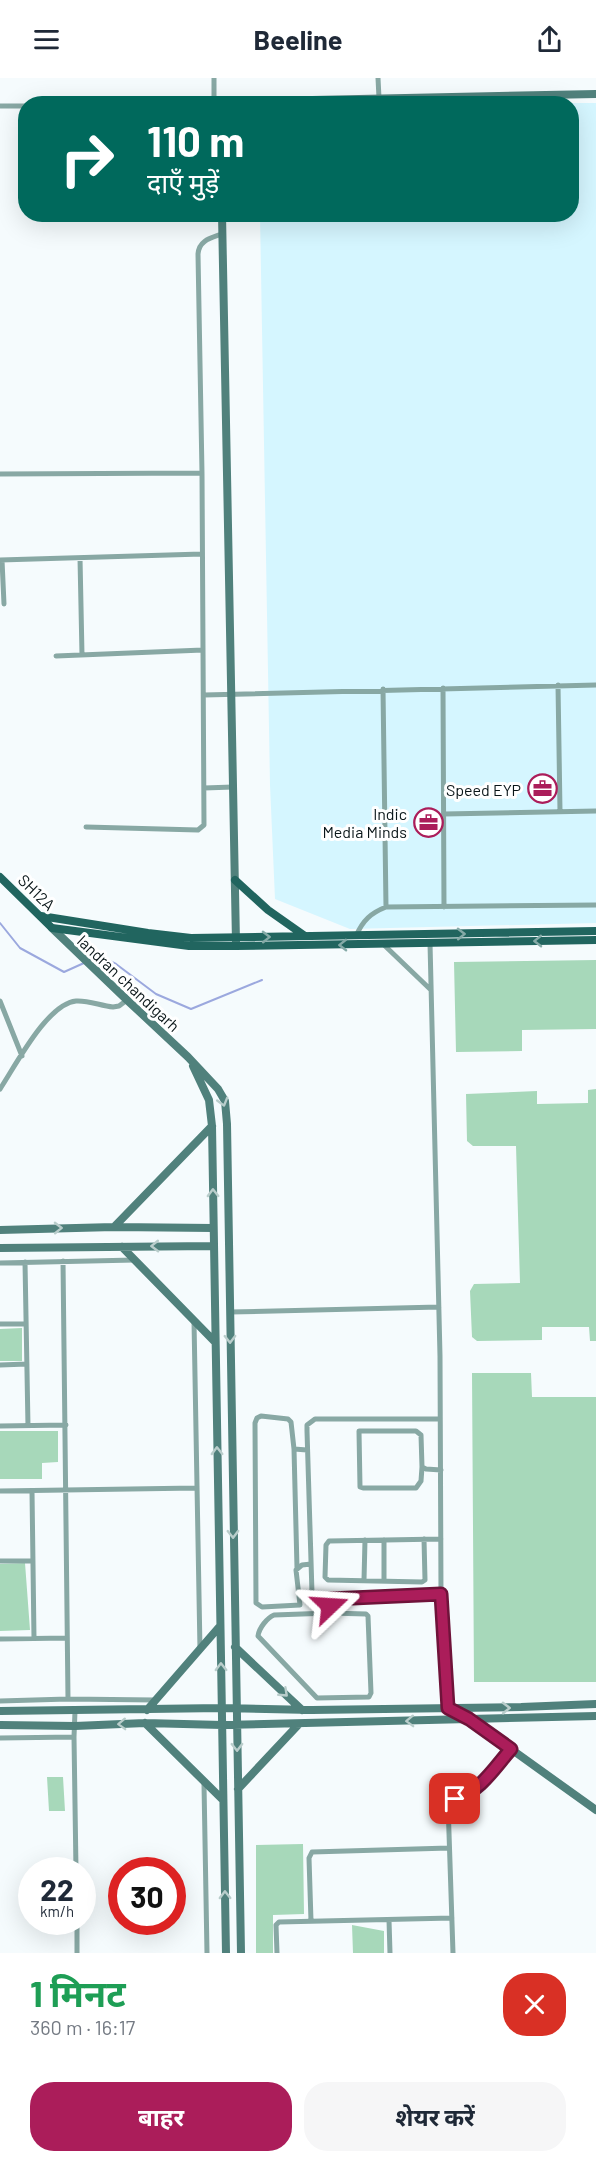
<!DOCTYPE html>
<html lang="hi">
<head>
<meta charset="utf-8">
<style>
  body { margin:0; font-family:Barlow,"Noto Sans Devanagari",sans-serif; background:#f6f6f7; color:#1f2937; height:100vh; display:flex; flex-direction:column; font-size:22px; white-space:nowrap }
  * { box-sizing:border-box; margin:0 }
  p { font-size:20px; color:#747a83 }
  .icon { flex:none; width:33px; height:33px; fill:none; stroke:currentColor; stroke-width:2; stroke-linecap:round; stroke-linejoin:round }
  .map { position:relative; height:1875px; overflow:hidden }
  .drawer { display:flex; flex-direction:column; background:#fff; flex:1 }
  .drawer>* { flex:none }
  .top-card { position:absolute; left:18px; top:18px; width:561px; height:126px; border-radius:24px; box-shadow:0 6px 24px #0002; background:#00695c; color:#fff; overflow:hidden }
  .speed { position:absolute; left:18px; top:1779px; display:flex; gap:12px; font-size:30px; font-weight:700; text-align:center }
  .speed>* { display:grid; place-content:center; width:78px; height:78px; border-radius:50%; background:#fff; box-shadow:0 6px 24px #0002; line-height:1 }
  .speed small { font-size:15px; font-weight:400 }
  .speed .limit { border:9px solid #d22; background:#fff; color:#111 }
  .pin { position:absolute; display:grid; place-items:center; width:51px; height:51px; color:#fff; margin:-26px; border-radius:12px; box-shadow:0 3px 9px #0006 }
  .me { position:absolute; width:66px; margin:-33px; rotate:70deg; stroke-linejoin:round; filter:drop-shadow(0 0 4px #0008) }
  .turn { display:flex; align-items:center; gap:21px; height:126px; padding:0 30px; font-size:27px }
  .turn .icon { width:78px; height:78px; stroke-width:2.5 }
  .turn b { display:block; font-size:42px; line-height:51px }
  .round { display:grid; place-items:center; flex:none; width:63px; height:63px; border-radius:24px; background:#f6f6f7 }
  .headline { display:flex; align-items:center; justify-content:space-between; height:102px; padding:0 30px }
  h1 { font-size:36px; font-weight:700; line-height:45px; color:#1e9e55 }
  .button { display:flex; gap:12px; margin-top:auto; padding:12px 30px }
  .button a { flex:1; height:69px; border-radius:24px; background:#ab1d5a; color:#fff; font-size:24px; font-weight:700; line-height:69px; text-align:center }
  .button a+a { background:#f6f6f7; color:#1f2937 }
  header { display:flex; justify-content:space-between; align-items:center; height:78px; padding:0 30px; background:#fff; font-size:27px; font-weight:700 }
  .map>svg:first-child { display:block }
  .built { fill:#d5f6ff }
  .green { fill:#a7d8ba }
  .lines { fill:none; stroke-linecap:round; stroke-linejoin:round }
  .stream { stroke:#9ba8de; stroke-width:2 }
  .street { stroke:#88a8a4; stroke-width:5 }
  .secondary { stroke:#50817c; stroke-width:8 }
  .primary { stroke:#21655f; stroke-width:8 }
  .oneway { stroke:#85aaa7 }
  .oneway2 { stroke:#b9cdcb }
  .route-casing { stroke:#6f133a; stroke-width:15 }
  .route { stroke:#ab1d5a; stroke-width:10 }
  .labels { text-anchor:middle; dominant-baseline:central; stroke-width:6; stroke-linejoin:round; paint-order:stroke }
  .poi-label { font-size:16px; fill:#091518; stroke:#fff; text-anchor:end }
  .street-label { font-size:16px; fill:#091518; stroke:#fff }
</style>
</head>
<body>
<header><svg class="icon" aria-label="menu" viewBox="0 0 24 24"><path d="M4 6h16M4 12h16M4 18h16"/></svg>Beeline<svg class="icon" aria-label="share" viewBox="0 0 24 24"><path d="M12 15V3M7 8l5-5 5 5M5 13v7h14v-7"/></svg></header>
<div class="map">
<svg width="596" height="1875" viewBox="0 0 596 1875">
  <rect width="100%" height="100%" fill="#f5fbfd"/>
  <path class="built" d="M 551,25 L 596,25 L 596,845 L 350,851 L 275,821 L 270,707 L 260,137 L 572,136 L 572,26 Z"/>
  <path class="green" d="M 596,882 L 596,951 L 522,952 L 522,973 L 456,974 L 454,884 Z
    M 596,1011 L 596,1263 L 590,1263 L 589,1249 L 542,1249 L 542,1262 L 477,1263 L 472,1259 L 470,1213 L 474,1206 L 520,1205 L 516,1068 L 473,1068 L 467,1063 L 466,1016 L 537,1013 L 537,1026 L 588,1025 L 588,1012 Z
    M 22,1250 L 22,1283 L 0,1283 L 0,1251 Z
    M 472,1295 L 531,1295 L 532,1319 L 596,1319 L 596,1604 L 474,1604 Z
    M 0,1353 L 58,1353 L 58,1384 L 42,1385 L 42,1401 L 0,1401 Z
    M 25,1485 L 30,1552 L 0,1553 L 0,1486 Z
    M 47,1699 L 63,1699 L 65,1733 L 49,1733 Z
    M 303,1766 L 304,1836 L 273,1837 L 273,1875 L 256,1875 L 256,1767 Z
    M 352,1847 L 384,1853 L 384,1875 L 353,1875 Z"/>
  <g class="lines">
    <path class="stream" d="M 0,845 L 20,870 L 64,894 L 84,885
      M 89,883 L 100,878 L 116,886 L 156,916 L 191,931 L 262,902"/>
    <path class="street" d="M 378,0 L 379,20
      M 130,26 L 214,24 L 214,0
      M 0,28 L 26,28
      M 0,396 L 202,395
      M 80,480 L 82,577
      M 0,482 L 202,476
      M 2,482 L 4,526
      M 56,578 L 203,572
      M 558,607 L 560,733
      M 443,610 L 444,829
      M 383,611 L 386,829 L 596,827
      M 204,617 L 596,607
      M 204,710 L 233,709
      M 444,736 L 596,733
      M 86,749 L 198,752 L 204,747 L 202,395 L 198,176 C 199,162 211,160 222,156
      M 356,858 C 363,842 371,835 386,829
      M 430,865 L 440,1278 L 441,1516 L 448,1630
      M 383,866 L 431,912
      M 0,923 L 22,978
      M 0,1011 C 16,987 47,926 76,923 C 88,922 101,928 113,929 L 119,928 L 127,922
      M 63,1183 L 68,1621
      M 25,1184 L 28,1348
      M 0,1185 L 135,1182
      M 230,1234 L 439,1229
      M 194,1243 L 200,1572
      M 0,1246 L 26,1246
      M 0,1287 L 27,1286
      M 440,1341 L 315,1341 L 307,1347 L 307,1353 L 312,1515 L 314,1519 L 330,1521 L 441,1516
      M 0,1348 L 66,1347
      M 294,1371 L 297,1490
      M 307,1372 L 294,1371 L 291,1344 L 288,1341 L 261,1338 L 257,1340 L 255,1345 L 256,1525 L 262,1529 L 300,1527 L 296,1492 L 302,1487 L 311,1486
      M 422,1389 L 421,1403 L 416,1410 L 363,1410 L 360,1409 L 359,1353 L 416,1353 L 421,1357 L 422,1389 L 426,1391 L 441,1392
      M 0,1413 L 196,1410
      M 32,1413 L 34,1560
      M 424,1461 L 425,1502 L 422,1504 L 328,1502 L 325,1499 L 326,1467 L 329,1463 L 441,1461
      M 384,1462 L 384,1502
      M 0,1483 L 33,1483
      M 364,1502 L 365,1462
      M 330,1535 L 274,1537 C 267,1540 259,1550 258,1558 L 317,1620 L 369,1619 L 371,1615 L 368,1538 L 366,1536 L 330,1535 L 330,1521
      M 0,1561 L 67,1560
      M 0,1623 L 68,1621 L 155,1622
      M 75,1633 L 74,1659 L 76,1792
      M 0,1660 L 74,1659
      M 204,1706 L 207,1875
      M 389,1842 L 390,1875
      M 311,1843 L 309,1780 L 312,1774 L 449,1770
      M 77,1844 L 77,1875
      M 277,1875 L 276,1847 L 279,1844 L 452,1840
      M 453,1875 L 448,1725 L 463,1719 L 477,1709 L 511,1671"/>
    <path class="secondary" d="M 215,26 L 214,24 L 596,16
      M 222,136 L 236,864
      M 52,850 L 127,922 L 188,979 L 218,1011 L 225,1023 L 227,1046 L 241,1875
      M 193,988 L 209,1022 L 212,1048 L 226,1875
      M 114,1149 L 212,1048
      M 0,1152 L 114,1149 L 213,1150
      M 122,1169 L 215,1264
      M 0,1170 L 214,1168
      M 235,1569 L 302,1632
      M 449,1631 L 469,1641 L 596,1732
      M 147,1632 L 220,1548
      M 0,1633 L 222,1630 L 312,1632 L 521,1629 L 596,1626
      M 145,1645 L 223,1722
      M 0,1647 L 75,1648 L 145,1645 L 222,1647 L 596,1638
      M 238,1711 L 299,1646"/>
    <path class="primary" d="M 0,799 L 52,850 L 189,868 L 236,868 L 596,862
      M 235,802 L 268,832 L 305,858
      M 41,838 L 148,855 L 191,860 L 596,853"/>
  </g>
  <defs><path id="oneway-chevron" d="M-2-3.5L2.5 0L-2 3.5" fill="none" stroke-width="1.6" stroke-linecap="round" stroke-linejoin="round" transform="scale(1.5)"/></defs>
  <g class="oneway">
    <use href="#oneway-chevron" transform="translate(461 856) rotate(-1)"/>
    <use href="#oneway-chevron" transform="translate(266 859) rotate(-1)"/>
    <use href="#oneway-chevron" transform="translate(538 863) rotate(179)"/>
    <use href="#oneway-chevron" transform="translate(343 867) rotate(179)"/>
  </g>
  <g class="oneway2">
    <use href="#oneway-chevron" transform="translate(223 1024) rotate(74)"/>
    <use href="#oneway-chevron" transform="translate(213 1115) rotate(-91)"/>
    <use href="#oneway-chevron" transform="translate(58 1150) rotate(-1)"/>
    <use href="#oneway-chevron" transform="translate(155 1168) rotate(179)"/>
    <use href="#oneway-chevron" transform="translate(230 1261) rotate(89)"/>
    <use href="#oneway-chevron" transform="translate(217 1373) rotate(-91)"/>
    <use href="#oneway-chevron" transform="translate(233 1456) rotate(89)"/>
    <use href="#oneway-chevron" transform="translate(221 1589) rotate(-91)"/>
    <use href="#oneway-chevron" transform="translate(284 1615) rotate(43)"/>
    <use href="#oneway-chevron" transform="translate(506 1630) rotate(-1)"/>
    <use href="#oneway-chevron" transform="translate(410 1643) rotate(178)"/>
    <use href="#oneway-chevron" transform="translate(122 1646) rotate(178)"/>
    <use href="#oneway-chevron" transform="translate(237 1669) rotate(89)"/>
    <use href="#oneway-chevron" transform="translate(225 1817) rotate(-91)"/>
  </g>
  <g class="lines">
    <defs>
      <path id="route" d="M 330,1528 L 330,1521 L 441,1516 L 448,1630 L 469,1641 L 511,1671 C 495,1689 480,1714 455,1721"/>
    </defs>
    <use href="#route" class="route-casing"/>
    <use href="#route" class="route"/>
  </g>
  <defs>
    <symbol id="office-ring" viewBox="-11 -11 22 22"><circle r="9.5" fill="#fff" stroke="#ab1d5a" stroke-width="1.5"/><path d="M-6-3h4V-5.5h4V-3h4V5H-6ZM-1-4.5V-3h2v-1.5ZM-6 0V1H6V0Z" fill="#ab1d5a"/></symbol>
  </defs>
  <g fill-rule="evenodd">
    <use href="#office-ring" x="526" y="694" width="33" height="33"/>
    <use href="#office-ring" x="412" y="728" width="33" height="33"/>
  </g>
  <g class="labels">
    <g class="poi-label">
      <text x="521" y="711">Speed EYP</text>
      <text x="407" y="735">Indic<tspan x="407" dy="18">Media Minds</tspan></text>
    </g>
    <g class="street-label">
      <text transform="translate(37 814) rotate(44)">SH12A</text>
      <text transform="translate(129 905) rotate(43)">landran chandigarh</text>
    </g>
  </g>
</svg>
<div class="speed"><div>22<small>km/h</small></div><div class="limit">30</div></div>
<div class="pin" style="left:455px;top:1721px;background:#d93025"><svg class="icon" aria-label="arrive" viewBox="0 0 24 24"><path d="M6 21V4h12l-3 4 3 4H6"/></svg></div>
<svg class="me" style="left:330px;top:1528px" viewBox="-20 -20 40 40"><path d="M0-17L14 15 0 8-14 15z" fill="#ab1d5a" stroke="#fff" stroke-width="4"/></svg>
<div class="top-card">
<div class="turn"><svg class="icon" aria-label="right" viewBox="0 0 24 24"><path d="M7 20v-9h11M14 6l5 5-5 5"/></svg><div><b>110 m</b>दाएँ मुड़ें</div></div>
</div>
</div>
<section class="drawer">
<div class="headline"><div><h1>1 मिनट</h1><p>360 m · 16:17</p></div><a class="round" style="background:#d93025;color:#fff"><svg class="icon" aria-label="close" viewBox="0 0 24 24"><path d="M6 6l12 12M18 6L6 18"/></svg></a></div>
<div class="button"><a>बाहर</a><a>शेयर करें</a></div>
</section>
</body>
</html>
